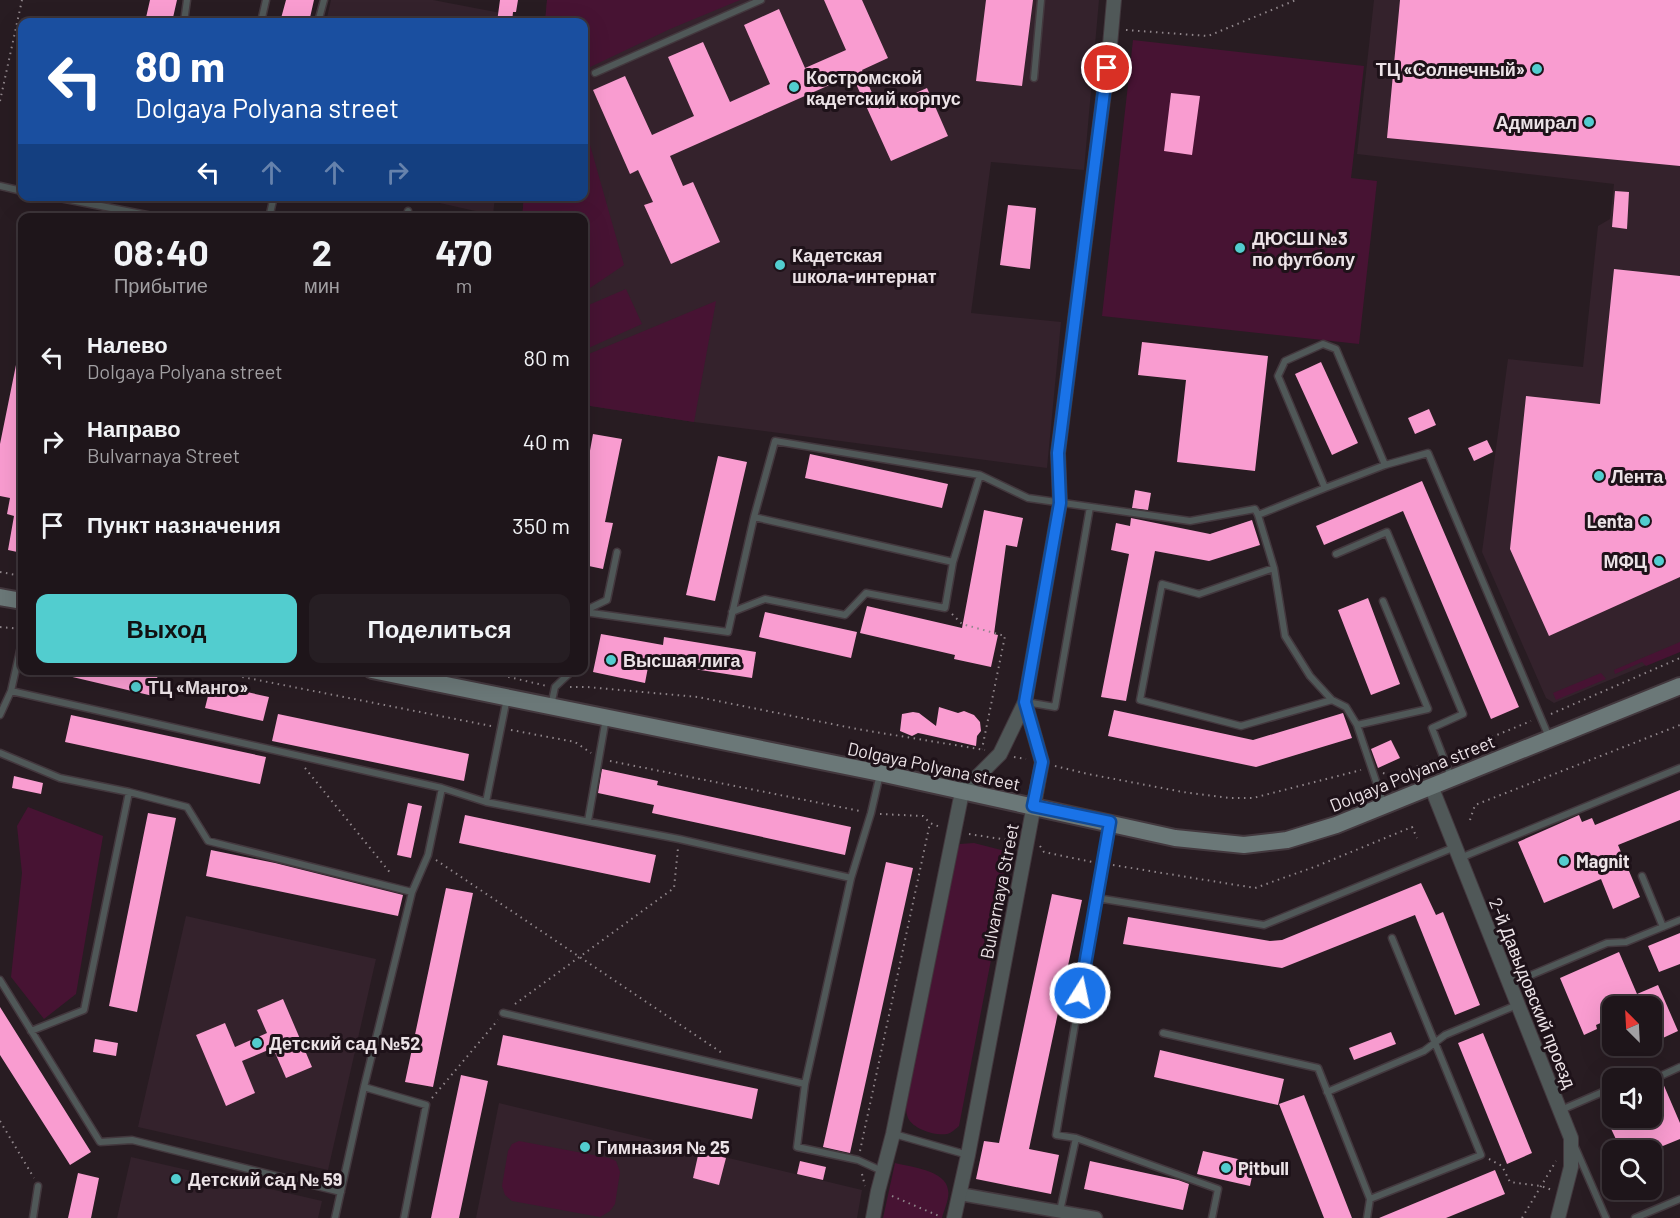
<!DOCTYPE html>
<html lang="ru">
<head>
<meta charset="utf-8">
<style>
  body { margin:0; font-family:Barlow,sans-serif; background:#261e23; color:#f1f3f6; height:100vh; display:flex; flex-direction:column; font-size:22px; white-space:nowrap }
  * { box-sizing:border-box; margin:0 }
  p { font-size:20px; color:#a19fa2 }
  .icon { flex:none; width:33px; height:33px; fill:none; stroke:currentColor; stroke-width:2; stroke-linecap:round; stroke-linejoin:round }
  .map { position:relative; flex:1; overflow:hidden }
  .side { position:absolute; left:18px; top:213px; width:570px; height:462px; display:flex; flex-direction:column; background:#1e151a; border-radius:12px; box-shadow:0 6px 24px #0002,0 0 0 2px #3c3439 }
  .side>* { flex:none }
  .banner { position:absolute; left:18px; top:18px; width:570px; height:183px; border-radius:12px; box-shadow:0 6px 24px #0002,0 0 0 2px #3c3439; background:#1a4fa0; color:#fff; overflow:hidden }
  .needle { width:39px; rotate:336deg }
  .buttons { position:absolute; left:1602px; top:996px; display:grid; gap:12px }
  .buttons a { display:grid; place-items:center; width:60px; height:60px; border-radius:12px; background:#1e151a; box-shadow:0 6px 24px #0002,0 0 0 2px #3c3439; font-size:30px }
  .pin { position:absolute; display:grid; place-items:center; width:51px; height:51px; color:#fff; margin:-26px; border:3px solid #fff; border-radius:50%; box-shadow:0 2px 6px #0007 }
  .me { position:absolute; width:66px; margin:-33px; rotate:10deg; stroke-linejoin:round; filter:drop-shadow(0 0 4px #0008) }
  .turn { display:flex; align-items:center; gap:21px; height:126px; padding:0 18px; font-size:27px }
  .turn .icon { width:78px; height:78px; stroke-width:2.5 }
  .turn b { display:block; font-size:42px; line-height:51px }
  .lanes { display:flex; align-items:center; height:57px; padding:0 18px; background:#0003; justify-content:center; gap:30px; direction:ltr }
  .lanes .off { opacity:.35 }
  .eta { display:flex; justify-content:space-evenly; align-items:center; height:102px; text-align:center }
  .eta b { font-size:36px; font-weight:700; line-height:42px }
  .action { display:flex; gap:12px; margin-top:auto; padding:12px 18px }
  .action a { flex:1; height:69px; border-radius:12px; background:#52cdcf; color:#111; font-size:24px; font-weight:700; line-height:69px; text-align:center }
  .action a+a { background:#261e23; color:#f1f3f6 }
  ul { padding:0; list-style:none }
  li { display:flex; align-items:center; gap:18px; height:84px; padding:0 18px }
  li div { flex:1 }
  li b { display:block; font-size:22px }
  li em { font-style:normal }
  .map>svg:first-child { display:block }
  .built { fill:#34222c }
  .green { fill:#471333 }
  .building { fill:#f99cd0 }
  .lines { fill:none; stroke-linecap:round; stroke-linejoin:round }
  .service-casing { stroke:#43383e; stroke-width:9 }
  .minor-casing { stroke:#43383e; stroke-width:15 }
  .tertiary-casing { stroke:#43383e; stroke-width:16 }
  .secondary-casing { stroke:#43383e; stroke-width:20 }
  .path { stroke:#90868b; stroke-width:2; stroke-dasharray:1.5 4.5; stroke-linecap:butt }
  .service { stroke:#505858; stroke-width:6 }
  .minor { stroke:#505858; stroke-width:12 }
  .tertiary { stroke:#505858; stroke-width:14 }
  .secondary { stroke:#6b7878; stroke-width:16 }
  .route-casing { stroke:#114b97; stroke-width:15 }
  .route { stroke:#1a73e8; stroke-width:10 }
  .poi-dot { fill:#52cdcf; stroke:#1e1219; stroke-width:2 }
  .labels { text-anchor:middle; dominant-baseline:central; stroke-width:6; stroke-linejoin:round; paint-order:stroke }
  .poi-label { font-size:18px; font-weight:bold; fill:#ece3e7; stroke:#1e1219; text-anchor:start }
  .street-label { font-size:18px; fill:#ece3e7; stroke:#1e1219 }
</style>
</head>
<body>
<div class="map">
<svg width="1680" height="1218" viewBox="0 0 1680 1218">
  <rect width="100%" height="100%" fill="#281c22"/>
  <path class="built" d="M 331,0 L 433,0 L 517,16 L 516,22 L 326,22 Z
    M 547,0 L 1099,0 L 1084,170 L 991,162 L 971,313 L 1061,322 L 1047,468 L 694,422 L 584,405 L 584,218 L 522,218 L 524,197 L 584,196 L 584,22 L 545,22 Z
    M 1374,0 L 1680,0 L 1680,651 L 1554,703 L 1546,698 L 1482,552 L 1508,359 L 1583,367 L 1598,226 L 1610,219 L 1614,184 L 1357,154 Z
    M 413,197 L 495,196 L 495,197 L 493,215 Z
    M 186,916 L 376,959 L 328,1170 L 138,1127 Z
    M 499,1103 L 862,1190 L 857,1218 L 476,1218 Z
    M 131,1157 L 322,1201 L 318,1218 L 117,1218 Z"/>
  <path class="green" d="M 547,0 L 740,0 L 670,29 L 584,70 L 584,22 L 545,22 Z
    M 1133,40 L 1364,66 L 1351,178 L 1377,181 L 1359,344 L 1102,316 Z
    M 584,85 L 588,138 L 624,265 L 584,292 L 584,218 L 522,217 L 524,197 L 584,196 Z
    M 626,289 L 642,324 L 584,350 L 584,307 Z
    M 716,301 L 694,422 L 584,405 L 584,356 Z
    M 1680,642 L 1680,652 L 1646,666 L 1642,662 L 1615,674 L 1614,670 Z
    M 1601,673 L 1606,679 L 1556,700 L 1553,693 Z
    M 28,807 L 103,836 L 76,994 L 44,1019 L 11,977 L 22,873 L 17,826 Z
    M 974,843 L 1009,852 L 1011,856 L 959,1126 C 955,1129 952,1133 947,1134 C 935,1136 913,1129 908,1118 C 905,1111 906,1101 906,1093 L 956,853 L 960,844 Z
    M 519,1141 L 609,1158 L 616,1161 L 620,1172 L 615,1204 L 610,1211 L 600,1217 L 512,1201 L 505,1195 L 502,1186 L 508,1151 L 512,1144 Z
    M 895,1163 C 910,1167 946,1170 948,1190 C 950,1198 944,1210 942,1218 L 883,1218 Z"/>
  <path class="building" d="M 150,0 L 177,0 L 172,22 L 145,22 Z
    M 286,0 L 314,0 L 309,22 L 280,22 Z
    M 500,0 L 518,0 L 516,12 L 513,12 L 512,22 L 497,22 Z
    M 824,0 L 862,0 L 888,58 L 862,70 L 879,109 L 927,88 L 948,136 L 891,161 L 852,75 L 670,156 L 683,186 L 693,182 L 720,242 L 671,264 L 644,205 L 653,202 L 638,170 L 630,174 L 593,90 L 625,76 L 652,135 L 694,116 L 668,57 L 703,42 L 730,102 L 770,84 L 744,25 L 779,9 L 805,68 L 846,50 Z
    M 986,0 L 1033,0 L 1022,86 L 976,81 Z
    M 1400,0 L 1680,0 L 1680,166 L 1387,138 Z
    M 1171,93 L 1200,96 L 1192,155 L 1164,151 Z
    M 1615,191 L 1629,192 L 1627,229 L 1612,227 Z
    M 1008,205 L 1036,208 L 1030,269 L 1000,265 Z
    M 1614,269 L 1680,276 L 1680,577 L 1549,636 L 1510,549 L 1526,396 L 1600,404 Z
    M 1142,342 L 1268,356 L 1255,471 L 1177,462 L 1186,380 L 1138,375 Z
    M 17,360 L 22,360 L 22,553 L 8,550 L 14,516 L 7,514 L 10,498 L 0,496 L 0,444 Z
    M 1321,362 L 1358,443 L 1332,455 L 1295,374 Z
    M 1429,409 L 1436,425 L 1415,434 L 1408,418 Z
    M 593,434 L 622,439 L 605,522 L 613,523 L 603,569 L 584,565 L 584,484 Z
    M 1487,440 L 1493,452 L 1474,461 L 1468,448 Z
    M 810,454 L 948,484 L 942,508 L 805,478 Z
    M 718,456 L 747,462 L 715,601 L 686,595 Z
    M 1422,481 L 1519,707 L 1491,719 L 1403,511 L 1324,545 L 1316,526 Z
    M 1135,490 L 1151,493 L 1148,510 L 1132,508 Z
    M 984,510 L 1023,518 L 1017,547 L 1006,545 L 994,634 L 998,635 L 991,667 L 954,659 L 955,655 L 860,633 L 867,606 L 962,628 Z
    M 1131,518 L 1210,534 L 1252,520 L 1260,545 L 1209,561 L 1155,551 L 1126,701 L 1101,697 L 1129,554 L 1111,550 L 1116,523 L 1130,526 Z
    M 1368,598 L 1400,684 L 1371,695 L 1338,610 Z
    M 765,612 L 857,632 L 851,658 L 759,637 Z
    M 601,634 L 663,645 L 664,637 L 756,652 L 752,678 L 649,662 L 645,683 L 593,672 Z
    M 64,670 L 159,670 L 153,696 L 64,675 Z
    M 211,684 L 269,697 L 263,721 L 205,708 Z
    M 939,707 L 958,713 L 964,711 L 974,715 L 980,722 L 981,731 L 977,736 L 976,746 L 923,734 L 918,733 L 912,736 L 900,731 L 902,714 L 913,712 L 919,713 L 936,726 Z
    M 1114,710 L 1253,740 L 1343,713 L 1352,738 L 1256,767 L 1108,736 Z
    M 278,714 L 469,754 L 464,781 L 272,741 Z
    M 71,715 L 266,757 L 260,784 L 65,742 Z
    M 1391,740 L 1400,758 L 1378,768 L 1371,749 Z
    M 602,769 L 658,781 L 657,785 L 851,827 L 845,855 L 652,813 L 654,805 L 598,793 Z
    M 14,776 L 43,783 L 41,794 L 12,788 Z
    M 1680,790 L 1680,820 L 1618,845 L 1640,897 L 1613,909 L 1601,879 L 1544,903 L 1518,842 L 1579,815 L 1582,822 L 1592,818 L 1595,825 Z
    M 408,803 L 422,806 L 411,858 L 397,855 Z
    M 148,813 L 176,818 L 137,1012 L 109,1006 Z
    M 465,815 L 656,855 L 650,883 L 459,843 Z
    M 211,850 L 275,863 L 403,895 L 398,916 L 206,876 Z
    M 886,862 L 913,868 L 850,1153 L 823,1147 Z
    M 1421,883 L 1436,915 L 1443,912 L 1480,1005 L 1455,1015 L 1415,915 L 1282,968 L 1123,944 L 1128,917 L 1270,941 L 1282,940 Z
    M 446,888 L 473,893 L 433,1087 L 405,1082 Z
    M 1052,894 L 1082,900 L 1029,1149 L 1059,1155 L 1051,1194 L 976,1179 L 984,1141 L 999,1143 Z
    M 1680,933 L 1680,964 L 1659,972 L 1648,946 Z
    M 1619,952 L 1637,994 L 1658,985 L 1678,1031 L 1652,1043 L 1652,1006 L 1612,1006 L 1612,1018 L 1596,1025 L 1597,1029 L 1584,1035 L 1560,978 Z
    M 283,999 L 312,1067 L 286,1078 L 273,1048 L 242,1061 L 255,1093 L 226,1106 L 196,1035 L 225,1023 L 235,1047 L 267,1033 L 257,1010 Z
    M 0,1007 L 91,1152 L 70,1165 L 0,1055 Z
    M 1391,1032 L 1396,1044 L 1354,1060 L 1349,1048 Z
    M 1483,1033 L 1532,1153 L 1507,1164 L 1458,1043 Z
    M 503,1035 L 758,1089 L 752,1119 L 497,1065 Z
    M 95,1039 L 118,1043 L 116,1056 L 93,1052 Z
    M 1160,1050 L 1284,1079 L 1278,1105 L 1154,1077 Z
    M 461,1075 L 488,1081 L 459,1218 L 431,1218 Z
    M 1662,1081 L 1680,1123 L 1680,1139 L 1653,1150 L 1621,1150 L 1606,1118 L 1652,1118 L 1652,1086 Z
    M 1304,1095 L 1352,1218 L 1324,1218 L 1279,1104 Z
    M 699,1151 L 726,1158 L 719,1185 L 693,1178 Z
    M 1203,1151 L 1255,1163 L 1250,1186 L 1197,1174 Z
    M 800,1161 L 826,1167 L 823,1180 L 797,1174 Z
    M 1090,1161 L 1178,1180 L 1189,1184 L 1183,1210 L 1084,1189 Z
    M 1495,1170 L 1505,1194 L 1446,1218 L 1379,1218 Z
    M 78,1173 L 99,1178 L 91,1218 L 68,1218 Z"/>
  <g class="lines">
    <defs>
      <path id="service" d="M 184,22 L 187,0
        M 261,22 L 266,0
        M 318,22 L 324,0
        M 595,73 L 761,0
        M 1034,78 L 1041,0
        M 0,186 L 22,191
        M 50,196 L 162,218
        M 269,218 L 274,196
        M 407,218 L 408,211
        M 1385,465 L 1336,349 L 1323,344 L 1285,361 L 1278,376 L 1325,488 L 1385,465 L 1428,453 L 1549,737
        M 980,475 L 1028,498 L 1190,521 L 1255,509 L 1258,515 L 1274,568 L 1285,636 L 1310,676 L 1332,700 L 1346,707 L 1357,725 L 1384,805
        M 1258,515 L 1325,488
        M 1336,554 L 1387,532 L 1463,714 L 1432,728 L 1451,777
        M 1274,568 L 1199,594 L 1162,584 L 1140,700 L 1241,726 L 1332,700
        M 584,611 L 607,600 L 617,552
        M 584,612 L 728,632 L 754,517 L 953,562
        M 732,612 L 765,599 L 845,615 L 866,593 L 945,608 L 953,562 L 980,475 L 775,441 L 754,517
        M 11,691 L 442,788 L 486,802 L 679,839 L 851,878
        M 1026,702 L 1055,707 L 1090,507
        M 551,706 L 555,687 L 573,670
        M 0,715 L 11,691 L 22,642
        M 1357,725 L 1428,709 L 1383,601
        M 0,753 L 60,778 L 129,792 L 187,807 L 208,841 L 412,892
        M 486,802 L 507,698
        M 588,821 L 606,718
        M 1109,826 L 1056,1135 L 1076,1138 L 1218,1189 L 1212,1218
        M 1460,858 L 1680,768
        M 1642,876 L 1663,927
        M 1097,898 L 1264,925 L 1455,847
        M 0,980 L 100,1142 L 132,1140 L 341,1192
        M 1510,984 L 1607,943 L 1626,942 L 1680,920
        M 503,1013 L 805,1084 L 851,878 L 871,813 L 880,774
        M 31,1031 L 84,1010 L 129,792
        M 1163,1033 L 1318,1068 L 1370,1199
        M 1635,1078 L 1644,1075 L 1656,1078 L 1680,1067
        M 805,1084 L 797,1147 L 858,1160 L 882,1171
        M 1327,1092 L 1424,1051 L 1445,1035 L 1517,1005
        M 1561,1110 L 1612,1088
        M 894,1134 L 968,1155
        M 1575,1147 L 1606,1218
        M 1060,1211 L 1076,1138
        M 33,1218 L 38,1186
        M 335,1218 L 364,1087
        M 404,1218 L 426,1105 L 364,1087 L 412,892 L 428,855 L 442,788
        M 1367,1218 L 1370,1199 L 1481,1155 L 1392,938
        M 1635,1218 L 1680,1199"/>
      <path id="minor" d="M 960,1194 L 1096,1218"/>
      <path id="tertiary" d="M 1431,786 L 1571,1138 L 1571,1167 L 1558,1218
        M 873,1218 L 878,1191 L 893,1134 L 962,792 L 1000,754 L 1025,702 L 1060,503 L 1058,453 L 1110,45 L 1114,0
        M 954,1218 L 968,1155 L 1042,762 L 1025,702"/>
      <path id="secondary" d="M 0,597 L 22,601
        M 372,670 L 880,773 L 1175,838 L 1244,845 L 1287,840 L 1336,825 L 1680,686"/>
    </defs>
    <use href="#service" class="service-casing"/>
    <use href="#minor" class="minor-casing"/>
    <use href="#tertiary" class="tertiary-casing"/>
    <use href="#secondary" class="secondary-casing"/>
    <path class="path" d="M 1126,30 L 1208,36 L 1296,0
      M 0,101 L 22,0
      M 0,572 L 22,576
      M 952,614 L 962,624 L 1005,636 L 982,749
      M 0,627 L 22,629
      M 207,670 L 491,726
      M 479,670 L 547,686
      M 570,687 L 587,687 L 698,697 L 857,729 L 985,750
      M 1551,714 L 1680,658
      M 511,730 L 575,742 L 591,753
      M 1453,753 L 1531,721
      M 1014,757 L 1026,759
      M 610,761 L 860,811
      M 1055,766 L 1088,774 L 1183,792 L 1229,798 L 1253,798 L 1361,770
      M 305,768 L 392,875
      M 1383,773 L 1392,776 L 1434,760
      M 880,814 L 923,816 L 930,823 L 940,827
      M 1470,820 L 1475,805 L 1680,725
      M 969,834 L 1014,841
      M 1040,846 L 1044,852 L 1092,862
      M 436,860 L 722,1053
      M 1113,865 L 1255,888 L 1317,866 L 1412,827 L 1417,838
      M 515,1004 L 674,888 L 678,848
      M 432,1098 L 498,1020
      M 0,1121 L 34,1178
      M 860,1151 L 930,823
      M 1489,1159 L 1502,1166 L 1510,1182 L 1541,1186 L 1552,1190
      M 862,1174 L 865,1186
      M 892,1196 L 939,1216
      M 1522,1218 L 1556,1161"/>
    <use href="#service" class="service"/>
    <use href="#minor" class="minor"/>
    <use href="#tertiary" class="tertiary"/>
    <use href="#secondary" class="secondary"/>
  </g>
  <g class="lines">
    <defs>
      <path id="route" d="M 1080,993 L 1110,822 L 1033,806 L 1042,762 L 1025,702 L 1060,503 L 1058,453 L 1107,68"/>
    </defs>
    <use href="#route" class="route-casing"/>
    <use href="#route" class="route"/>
  </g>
  <g class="poi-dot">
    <circle cx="1537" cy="69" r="6"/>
    <circle cx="794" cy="87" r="6"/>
    <circle cx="1589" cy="122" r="6"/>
    <circle cx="1240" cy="248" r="6"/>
    <circle cx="780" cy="265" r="6"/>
    <circle cx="1599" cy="476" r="6"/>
    <circle cx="1645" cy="521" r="6"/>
    <circle cx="1659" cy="561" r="6"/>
    <circle cx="611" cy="660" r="6"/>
    <circle cx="136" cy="687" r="6"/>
    <circle cx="1564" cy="861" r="6"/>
    <circle cx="257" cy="1043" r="6"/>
    <circle cx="585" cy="1147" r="6"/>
    <circle cx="1226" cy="1168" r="6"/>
    <circle cx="176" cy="1179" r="6"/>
  </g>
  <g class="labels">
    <g class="poi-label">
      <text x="1525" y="69" text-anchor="end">ТЦ «Солнечный»</text>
      <text x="806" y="77">Костромской<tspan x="806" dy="21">кадетский корпус</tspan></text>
      <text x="1577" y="122" text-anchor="end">Адмирал</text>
      <text x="1252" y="238">ДЮСШ №3<tspan x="1252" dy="21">по футболу</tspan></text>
      <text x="792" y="255">Кадетская<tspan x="792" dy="21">школа-интернат</tspan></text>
      <text x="1611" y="476">Лента</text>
      <text x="1633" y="521" text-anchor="end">Lenta</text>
      <text x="1647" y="561" text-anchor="end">МФЦ</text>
      <text x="623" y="660">Высшая лига</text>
      <text x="148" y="687">ТЦ «Манго»</text>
      <text x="1576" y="861">Magnit</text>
      <text x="269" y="1043">Детский сад №52</text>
      <text x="597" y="1147">Гимназия № 25</text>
      <text x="1238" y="1168">Pitbull</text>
      <text x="188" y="1179">Детский сад № 59</text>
    </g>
    <g class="street-label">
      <text transform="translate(934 766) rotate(12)">Dolgaya Polyana street</text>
      <text transform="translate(1412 773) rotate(-22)">Dolgaya Polyana street</text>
      <text transform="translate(999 891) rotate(-79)">Bulvarnaya Street</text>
      <text transform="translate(1533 993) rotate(68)">2-й Давыдовский проезд</text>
    </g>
  </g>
</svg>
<div class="buttons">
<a><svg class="needle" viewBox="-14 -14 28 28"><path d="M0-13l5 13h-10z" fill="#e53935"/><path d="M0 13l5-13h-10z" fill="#a19fa2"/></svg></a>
<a><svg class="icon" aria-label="sound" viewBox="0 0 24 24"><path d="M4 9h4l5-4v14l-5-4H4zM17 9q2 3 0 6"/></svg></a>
<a><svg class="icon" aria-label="search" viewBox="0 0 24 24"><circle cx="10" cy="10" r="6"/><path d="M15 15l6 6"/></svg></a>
</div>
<div class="pin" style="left:1107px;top:68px;background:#d93025"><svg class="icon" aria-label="arrive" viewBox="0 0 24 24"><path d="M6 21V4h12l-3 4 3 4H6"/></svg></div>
<svg class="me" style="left:1080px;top:993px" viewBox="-20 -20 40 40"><circle r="17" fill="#1a73e8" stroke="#fff" stroke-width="3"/><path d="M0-11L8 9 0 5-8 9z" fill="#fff"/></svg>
<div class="banner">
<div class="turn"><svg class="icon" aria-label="left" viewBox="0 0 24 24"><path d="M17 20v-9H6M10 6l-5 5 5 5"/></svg><div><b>80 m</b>Dolgaya Polyana street</div></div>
<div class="lanes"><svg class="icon" aria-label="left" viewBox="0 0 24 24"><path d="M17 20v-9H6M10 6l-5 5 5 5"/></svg><svg class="icon off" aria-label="ahead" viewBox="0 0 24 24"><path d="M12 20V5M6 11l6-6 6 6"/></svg><svg class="icon off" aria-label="ahead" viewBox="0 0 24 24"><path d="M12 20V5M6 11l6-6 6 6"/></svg><svg class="icon off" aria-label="right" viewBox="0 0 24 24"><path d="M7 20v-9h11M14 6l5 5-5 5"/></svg></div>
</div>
<section class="side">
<div class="eta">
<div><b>08:40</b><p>Прибытие</p></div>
<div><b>2</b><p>мин</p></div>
<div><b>470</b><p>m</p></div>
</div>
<ul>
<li><svg class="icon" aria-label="left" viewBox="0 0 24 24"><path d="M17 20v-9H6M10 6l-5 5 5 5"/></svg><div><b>Налево</b><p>Dolgaya Polyana street</p></div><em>80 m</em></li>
<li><svg class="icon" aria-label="right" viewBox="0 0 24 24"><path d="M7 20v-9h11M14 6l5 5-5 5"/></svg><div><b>Направо</b><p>Bulvarnaya Street</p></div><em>40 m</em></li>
<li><svg class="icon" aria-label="arrive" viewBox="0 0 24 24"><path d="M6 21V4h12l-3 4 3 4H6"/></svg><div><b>Пункт назначения</b></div><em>350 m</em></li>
</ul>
<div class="action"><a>Выход</a><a>Поделиться</a></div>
</section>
</div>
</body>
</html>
